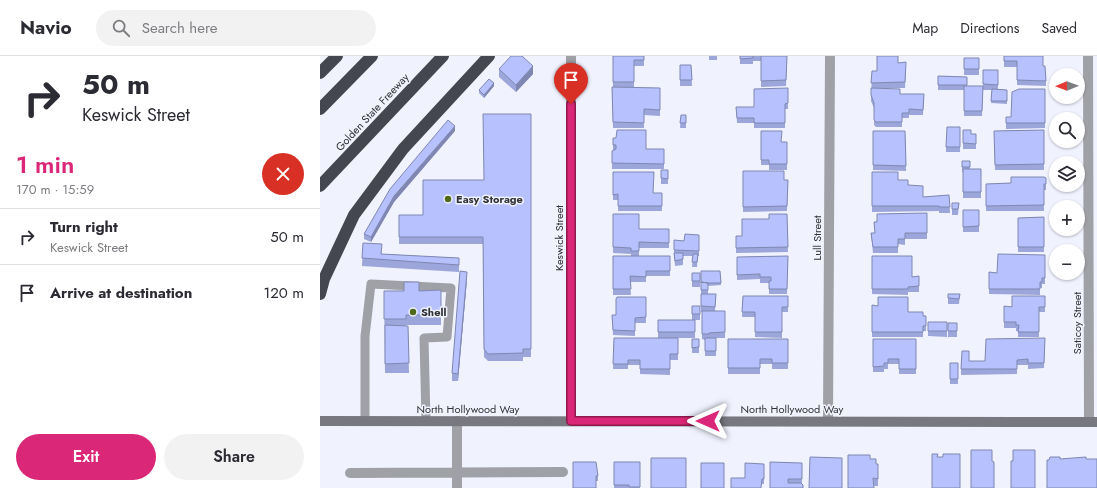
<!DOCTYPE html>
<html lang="en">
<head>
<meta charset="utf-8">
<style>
  body { margin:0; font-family:Jost,sans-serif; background:#f2f2f3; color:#2b2b33; height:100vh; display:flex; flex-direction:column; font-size:15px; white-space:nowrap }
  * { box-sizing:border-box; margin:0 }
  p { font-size:13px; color:#7c7c81 }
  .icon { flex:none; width:22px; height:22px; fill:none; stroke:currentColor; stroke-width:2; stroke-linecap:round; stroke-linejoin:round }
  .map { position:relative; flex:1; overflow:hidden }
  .details { display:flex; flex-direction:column; background:#fff; width:320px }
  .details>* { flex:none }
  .hud { background:#fff; color:#2b2b33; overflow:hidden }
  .needle { width:26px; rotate:269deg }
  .controls { position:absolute; left:729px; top:12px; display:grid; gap:8px }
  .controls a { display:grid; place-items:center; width:36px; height:36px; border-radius:50%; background:#fff; box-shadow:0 1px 3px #0004; font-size:20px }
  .pin { position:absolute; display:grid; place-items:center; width:34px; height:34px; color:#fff; margin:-41px -17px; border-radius:50% 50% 50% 0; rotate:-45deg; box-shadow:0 0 4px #0007 }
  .pin .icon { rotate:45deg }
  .me { position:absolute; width:44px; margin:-22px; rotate:270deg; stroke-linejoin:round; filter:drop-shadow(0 0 3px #0008) }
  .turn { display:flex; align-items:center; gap:14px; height:84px; padding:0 16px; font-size:18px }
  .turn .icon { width:52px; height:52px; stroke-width:2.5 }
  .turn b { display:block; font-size:28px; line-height:34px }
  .round { display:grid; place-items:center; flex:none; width:42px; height:42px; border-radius:21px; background:#f2f2f3 }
  .overview { display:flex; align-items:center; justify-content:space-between; height:68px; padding:0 16px }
  h1 { font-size:24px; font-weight:600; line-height:30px; color:#db2777 }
  .cta { display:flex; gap:8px; margin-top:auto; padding:8px 16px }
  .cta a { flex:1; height:46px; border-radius:24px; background:#db2777; color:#fff; font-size:16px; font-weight:600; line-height:46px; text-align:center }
  .cta a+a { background:#f2f2f3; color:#2b2b33 }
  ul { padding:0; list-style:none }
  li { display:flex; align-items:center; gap:12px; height:56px; padding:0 16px; border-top:1px solid #e1e1e2 }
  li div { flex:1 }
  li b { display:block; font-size:15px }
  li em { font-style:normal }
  header { display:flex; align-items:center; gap:24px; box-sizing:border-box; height:56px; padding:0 20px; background:#fff; border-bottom:1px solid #e1e1e2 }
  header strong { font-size:19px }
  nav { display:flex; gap:22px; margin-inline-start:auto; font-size:14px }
  .search { width:280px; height:36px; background:#f2f2f3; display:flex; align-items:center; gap:10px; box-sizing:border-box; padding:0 14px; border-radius:22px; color:#7c7c81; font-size:15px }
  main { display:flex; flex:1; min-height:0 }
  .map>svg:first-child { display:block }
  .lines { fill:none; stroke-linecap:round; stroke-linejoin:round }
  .service { stroke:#9fa1a6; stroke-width:9 }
  .minor { stroke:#9fa1a6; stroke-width:10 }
  .secondary { stroke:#787980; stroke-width:10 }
  .motorway { stroke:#444650; stroke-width:12 }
  .wall { fill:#9da6da }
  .shaded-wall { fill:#7f87b1 }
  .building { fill:#b6c1fd; stroke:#7f87b1 }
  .route-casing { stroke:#8e194d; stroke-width:10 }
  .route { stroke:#db2777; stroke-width:7 }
  .poi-dot { fill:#506a1c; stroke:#f0f2fe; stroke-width:1.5 }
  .labels { text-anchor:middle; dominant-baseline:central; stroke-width:3; stroke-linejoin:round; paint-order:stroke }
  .street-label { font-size:11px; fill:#313236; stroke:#f0f2fe }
  .poi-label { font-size:11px; font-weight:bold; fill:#313236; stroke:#f0f2fe; text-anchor:start }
</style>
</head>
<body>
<header>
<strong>Navio</strong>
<div class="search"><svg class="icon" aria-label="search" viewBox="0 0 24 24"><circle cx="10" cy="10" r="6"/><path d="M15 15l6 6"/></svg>Search here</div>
<nav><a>Map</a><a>Directions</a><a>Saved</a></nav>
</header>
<main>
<section class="details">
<div class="hud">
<div class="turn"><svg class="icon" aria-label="right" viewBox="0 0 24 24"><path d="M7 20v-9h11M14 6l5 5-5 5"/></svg><div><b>50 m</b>Keswick Street</div></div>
</div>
<div class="overview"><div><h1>1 min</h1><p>170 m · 15:59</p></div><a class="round" style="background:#d93025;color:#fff"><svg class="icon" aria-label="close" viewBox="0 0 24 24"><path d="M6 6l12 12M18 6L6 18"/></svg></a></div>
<ul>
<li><svg class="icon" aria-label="right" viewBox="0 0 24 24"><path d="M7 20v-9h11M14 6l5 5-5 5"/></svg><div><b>Turn right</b><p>Keswick Street</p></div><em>50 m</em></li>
<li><svg class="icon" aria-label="arrive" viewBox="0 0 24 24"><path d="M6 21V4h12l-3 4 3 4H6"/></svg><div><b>Arrive at destination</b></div><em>120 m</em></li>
</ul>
<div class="cta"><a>Exit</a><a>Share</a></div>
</section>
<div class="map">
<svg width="777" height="432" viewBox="0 0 777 432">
  <rect width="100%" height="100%" fill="#f0f2fe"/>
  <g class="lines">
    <path class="service" d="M 45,365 L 45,280 L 51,228 L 131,232 L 127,281 L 104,282 L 106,365"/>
    <path class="minor" d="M 251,0 L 251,365
      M 768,0 L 769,365
      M 508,364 L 510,0
      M 30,417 L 243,416
      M 137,432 L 137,365"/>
    <path class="secondary" d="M 0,365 L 777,366"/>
    <path class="motorway" d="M 0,17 L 17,0
      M 0,53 L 52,0
      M 0,130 L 123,0
      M 0,238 L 4,223 L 34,159 L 83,93 L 169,0"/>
  </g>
  <path class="wall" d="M 293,0 L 324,0 L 324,10 L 314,10 L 314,31 L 293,31 Z
    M 389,0 L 397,0 L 397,4 L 389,4 Z
    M 420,0 L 467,0 L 466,30 L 441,31 L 441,5 L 433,5 L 433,8 L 420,8 Z
    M 684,0 L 723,10 L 726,25 L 726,30 L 697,29 L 697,11 L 684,11 Z
    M 644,2 L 659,2 L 659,19 L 644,19 Z
    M 578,7 L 586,12 L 585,32 L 555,32 L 580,38 L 604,38 L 603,59 L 589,59 L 589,62 L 582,62 L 582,71 L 556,71 L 554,69 L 554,52 L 551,45 L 552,15 L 557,15 Z
    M 360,9 L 371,9 L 372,30 L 360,30 Z
    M 179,13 L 213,18 L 196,36 L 179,21 Z
    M 663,14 L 678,14 L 678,33 L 687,34 L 687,48 L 671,47 L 672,34 L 663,34 L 662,60 L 644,60 L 644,34 L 618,34 L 618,20 L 647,21 L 647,30 L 663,30 Z
    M 174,30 L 164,42 L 159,37 L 159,34 Z
    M 292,31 L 340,32 L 340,60 L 324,59 L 324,72 L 293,72 Z
    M 468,32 L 468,53 L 465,53 L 465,72 L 434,72 L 434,67 L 417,67 L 416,51 L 434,51 Z
    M 725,33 L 725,72 L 686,73 L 686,61 L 691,61 Z
    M 211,58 L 211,301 L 203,301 L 203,305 L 168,305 L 164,301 L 163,188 L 79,188 L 79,159 L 103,159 L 164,124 Z
    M 361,59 L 366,59 L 366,72 L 360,72 Z
    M 640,71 L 640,96 L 626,96 L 626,91 Z
    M 643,74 L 651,78 L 656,78 L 656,93 L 643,93 Z
    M 724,74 L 724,114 L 675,114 L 674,75 Z
    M 135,75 L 74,146 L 51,186 L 44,183 L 44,178 Z
    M 441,75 L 461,86 L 467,86 L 467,114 L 449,114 L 449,109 L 441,109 Z
    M 553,75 L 585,75 L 586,115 L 553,114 Z
    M 293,82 L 326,93 L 344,93 L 344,113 L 292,113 L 292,95 L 294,94 L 293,94 Z
    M 642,105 L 650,105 L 650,113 L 661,113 L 661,142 L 643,142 L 643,116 L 642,116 Z
    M 341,114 L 348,114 L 348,128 L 341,128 Z
    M 423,115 L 464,124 L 468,124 L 467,155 L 423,156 Z
    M 293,116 L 333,137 L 342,137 L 342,155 L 298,155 L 298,144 L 293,144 Z
    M 552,116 L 578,124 L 588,129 L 603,141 L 629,139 L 630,157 L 619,157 L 619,155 L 552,156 Z
    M 726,122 L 726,134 L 724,134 L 724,155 L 666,155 L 666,128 L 691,127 Z
    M 639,147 L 638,159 L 632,159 L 632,153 Z
    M 643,154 L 659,154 L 659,176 L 643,176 Z
    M 607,157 L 607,183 L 585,183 L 585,189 L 578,188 L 578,197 L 553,197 L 551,177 L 555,177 L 554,166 Z
    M 293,158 L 319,173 L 349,173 L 349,192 L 319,192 L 319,200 L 350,200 L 350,220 L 326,220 L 326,226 L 310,226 L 311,239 L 293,239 L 293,200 L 311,200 L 311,198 L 293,197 Z
    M 467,158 L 468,196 L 416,197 L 416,180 L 422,180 Z
    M 724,161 L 724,196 L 698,196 L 698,162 Z
    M 379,179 L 379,200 L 378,200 L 377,211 L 372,211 L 373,200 L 363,200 L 363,209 L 355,210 L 354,200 L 354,184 L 364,185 Z
    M 43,187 L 62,198 L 139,202 L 139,216 L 42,210 Z
    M 725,199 L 725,228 L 722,228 L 722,232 L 720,232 L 720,239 L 669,238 L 669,216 L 677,217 Z
    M 468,200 L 467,238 L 449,238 L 449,227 L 440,227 L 440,223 L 417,224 L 417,201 Z
    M 552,200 L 592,221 L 599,220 L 599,236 L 588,236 L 588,239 L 552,238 Z
    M 400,215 L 401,229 L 388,230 L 388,238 L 396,238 L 395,255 L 405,255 L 405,282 L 396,282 L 396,300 L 385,300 L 385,284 L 382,283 L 382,256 L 381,256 L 381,229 Z
    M 372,217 L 380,217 L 380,231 L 372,231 Z
    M 147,223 L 138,325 L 132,325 L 132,317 Z
    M 121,234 L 121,269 L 86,269 L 86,270 L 88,270 L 89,317 L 65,317 L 64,235 Z
    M 628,238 L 640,238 L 639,248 L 628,248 Z
    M 423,240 L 468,240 L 468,256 L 462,256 L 462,282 L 435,281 L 435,261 L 422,261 Z
    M 725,240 L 725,256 L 719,256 L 719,281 L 698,281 L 698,275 L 696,275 L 696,272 L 684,272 L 684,250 L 692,251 Z
    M 326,241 L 326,267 L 315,267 L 315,280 L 293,279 L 292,259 L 296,259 Z
    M 552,249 L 606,260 L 606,275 L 603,275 L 603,281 L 552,281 Z
    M 372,250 L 380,250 L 380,264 L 372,264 Z
    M 338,264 L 375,264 L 375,282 L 338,282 Z
    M 608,266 L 627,266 L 627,281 L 608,280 Z
    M 628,267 L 637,267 L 637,281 L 628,281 Z
    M 294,282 L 358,282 L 358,304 L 350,304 L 350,319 L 320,318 L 320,309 L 308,309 L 308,313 L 293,313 Z
    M 725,282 L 724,312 L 708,313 L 708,309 L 697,309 L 697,318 L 641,319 L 641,313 L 649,305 L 665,305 Z
    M 372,283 L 379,283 L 379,297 L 372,297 Z
    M 408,283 L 468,283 L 468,313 L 452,313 L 452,308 L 440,308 L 440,318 L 408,318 Z
    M 553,283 L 596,283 L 596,318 L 579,318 L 579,308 L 568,308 L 568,313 L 564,313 L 564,316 L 553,316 Z
    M 630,307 L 638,307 L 638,328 L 630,328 Z
    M 550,403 L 556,408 L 558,408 L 558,430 L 554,430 Z
    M 253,406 L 278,420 L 278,425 L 276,425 Z
    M 294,406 L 320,406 L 320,432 L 294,432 Z
    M 482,407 L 482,428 L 450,432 Z
    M 444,408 L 444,428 L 442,428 L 425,422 Z"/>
  <path class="shaded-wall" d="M 213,10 L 213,18 L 196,36 L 196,29 Z
    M 174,27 L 174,30 L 164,42 L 164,39 Z
    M 135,70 L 135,75 L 74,146 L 51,186 L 51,181 L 74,140 Z
    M 147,216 L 147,223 L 138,325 L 138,318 Z"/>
  <path class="building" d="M 191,0 L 202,0 L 213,10 L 196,29 L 179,13 Z
    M 293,0 L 324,0 L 324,4 L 314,4 L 314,26 L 293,26 Z
    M 420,0 L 433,0 L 433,2 L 420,3 Z
    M 441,0 L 467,0 L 466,24 L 441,25 Z
    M 557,0 L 578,0 L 578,7 L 586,6 L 585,26 L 551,27 L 552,15 L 557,15 Z
    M 684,0 L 723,0 L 723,10 L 725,10 L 726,25 L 697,24 L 697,5 L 684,5 Z
    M 644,2 L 659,2 L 659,13 L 644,13 Z
    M 360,9 L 371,9 L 372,24 L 360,24 Z
    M 663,14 L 678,14 L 678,29 L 663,28 Z
    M 618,20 L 647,21 L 647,29 L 618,29 Z
    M 169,23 L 174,27 L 164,39 L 159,34 Z
    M 644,30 L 663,30 L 662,55 L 644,55 Z
    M 292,31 L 340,32 L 340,54 L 324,53 L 324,67 L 293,66 Z
    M 468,32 L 468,47 L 465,48 L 465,67 L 434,67 L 434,62 L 417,62 L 416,51 L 434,51 L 434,33 Z
    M 551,32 L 580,33 L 580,38 L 604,38 L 603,54 L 589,53 L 589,57 L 582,57 L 582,66 L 556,66 L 554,64 L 554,47 L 551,39 Z
    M 672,33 L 687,34 L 687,45 L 671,45 Z
    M 699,33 L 725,33 L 725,67 L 686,67 L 686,61 L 691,61 L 692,36 Z
    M 163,58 L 211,58 L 211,293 L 203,293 L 203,297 L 168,298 L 164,293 L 163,181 L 79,181 L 79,159 L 103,159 L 103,124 L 164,124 Z
    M 361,59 L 366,59 L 366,67 L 360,67 Z
    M 128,64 L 135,70 L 74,140 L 51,181 L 44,178 L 70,133 Z
    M 627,71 L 640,71 L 640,91 L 626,91 Z
    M 297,74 L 326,74 L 326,93 L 344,93 L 344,108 L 292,107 L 292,95 L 296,93 L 296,89 L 293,89 L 293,82 L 296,82 Z
    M 643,74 L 651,74 L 651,78 L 656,78 L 656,88 L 643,87 Z
    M 724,74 L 724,108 L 675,109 L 674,75 Z
    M 441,75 L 462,75 L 461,86 L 467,86 L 467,108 L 449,108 L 449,104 L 441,104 Z
    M 553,75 L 585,75 L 586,110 L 553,109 Z
    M 642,105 L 650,105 L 650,111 L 642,111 Z
    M 643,113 L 661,113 L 661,136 L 643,136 Z
    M 341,114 L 348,114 L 348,123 L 341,122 Z
    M 423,115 L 464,115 L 464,124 L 468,124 L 467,150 L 423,151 Z
    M 293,116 L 334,116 L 333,137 L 342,137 L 342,150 L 298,150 L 298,138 L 293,139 Z
    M 552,116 L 578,116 L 578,124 L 588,124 L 588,129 L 603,130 L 603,141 L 629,139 L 630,151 L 619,151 L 619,150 L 552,150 Z
    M 691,121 L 724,121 L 726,122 L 726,128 L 724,128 L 724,149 L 666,150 L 666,128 L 691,127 Z
    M 632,147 L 639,147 L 638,153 L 632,153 Z
    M 643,154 L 659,154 L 659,170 L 643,171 Z
    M 607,157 L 607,177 L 585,177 L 585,183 L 578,183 L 578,191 L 553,191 L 551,177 L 555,177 L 554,166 L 557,166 L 557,158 Z
    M 293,158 L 319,158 L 319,173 L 349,173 L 349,187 L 319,186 L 319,195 L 311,195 L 311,192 L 293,191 Z
    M 449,158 L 467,158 L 468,191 L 416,192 L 416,180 L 422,180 L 422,163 L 449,163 Z
    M 724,161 L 724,191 L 698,191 L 698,162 Z
    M 365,178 L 379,179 L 379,195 L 354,194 L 354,184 L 364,185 Z
    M 43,187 L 62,188 L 61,198 L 139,202 L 139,209 L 42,202 Z
    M 354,197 L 363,197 L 363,203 L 355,205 Z
    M 373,198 L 378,198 L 377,206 L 372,206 Z
    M 678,198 L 725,199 L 725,222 L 722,222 L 722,226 L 720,226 L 720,233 L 669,233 L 669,216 L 677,217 Z
    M 293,200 L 350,200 L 350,215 L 326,215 L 326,221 L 310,220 L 311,233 L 293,233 Z
    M 468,200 L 467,233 L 449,233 L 449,225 L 451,225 L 451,221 L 440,221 L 440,218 L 417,219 L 417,201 Z
    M 552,200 L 592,200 L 592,221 L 599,220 L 599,230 L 588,231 L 588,233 L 552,233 Z
    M 140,215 L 147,216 L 138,318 L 132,317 Z
    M 381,215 L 400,215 L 401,227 L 388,227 L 381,226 L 381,227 Z
    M 372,217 L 380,217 L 380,225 L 372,225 Z
    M 84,226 L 99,226 L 99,235 L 121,234 L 121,259 L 86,259 L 86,263 L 64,263 L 64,235 L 84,235 Z
    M 381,226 L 388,227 L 388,234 L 381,234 Z
    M 381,238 L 396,238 L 395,251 L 381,250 Z
    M 628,238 L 640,238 L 639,243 L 628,242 Z
    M 423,240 L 468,240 L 468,251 L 462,251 L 462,276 L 435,276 L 435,256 L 422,256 Z
    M 692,240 L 725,240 L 725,251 L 719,251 L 719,276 L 698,276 L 699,269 L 696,269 L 696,266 L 684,266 L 684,250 L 692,251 Z
    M 297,241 L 326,241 L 326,261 L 315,262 L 315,275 L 293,274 L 292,259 L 296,259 L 296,243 Z
    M 558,241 L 588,241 L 588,256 L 603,256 L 603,260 L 606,260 L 606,270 L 603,270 L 603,276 L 552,276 L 552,249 L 558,250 Z
    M 372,250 L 380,250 L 380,258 L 372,258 Z
    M 382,255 L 405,255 L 405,276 L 389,277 L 389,278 L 382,278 Z
    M 338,264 L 375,264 L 375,276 L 338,276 Z
    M 608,266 L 627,266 L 627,275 L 608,275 Z
    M 628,267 L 637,267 L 637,275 L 628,275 Z
    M 65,269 L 88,270 L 89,307 L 65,308 Z
    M 294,282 L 358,282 L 358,298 L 350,298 L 350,313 L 320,313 L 320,304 L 308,304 L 308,308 L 293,308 Z
    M 385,282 L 396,282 L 396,295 L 385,295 Z
    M 725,282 L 724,307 L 708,307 L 708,303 L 697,304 L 697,313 L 641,313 L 642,295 L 649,295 L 649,305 L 665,305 L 666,283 Z
    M 372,283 L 379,283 L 379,291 L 372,292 Z
    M 408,283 L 468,283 L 468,307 L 452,307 L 452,303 L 440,303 L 440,312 L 408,312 Z
    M 553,283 L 596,283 L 596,313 L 579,313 L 579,303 L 568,303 L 568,307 L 564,307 L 564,310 L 553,311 Z
    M 630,307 L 638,307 L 638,323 L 630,323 Z
    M 651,394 L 672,394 L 672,405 L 674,406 L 674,432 L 651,432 Z
    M 693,394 L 715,394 L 715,432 L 691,432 L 691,405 L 693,405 Z
    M 612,398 L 618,398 L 617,401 L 623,401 L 623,398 L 640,398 L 640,432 L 612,432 Z
    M 528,399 L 550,399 L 550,403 L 556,403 L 556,408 L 558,408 L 558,423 L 553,422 L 554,432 L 528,432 Z
    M 490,401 L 522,402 L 522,432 L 489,432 Z
    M 730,401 L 740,401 L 740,403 L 766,401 L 766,403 L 777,403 L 777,432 L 727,432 L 727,404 L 729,404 Z
    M 331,402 L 366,402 L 366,432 L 331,432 Z
    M 253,406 L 276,406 L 278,420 L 276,420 L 276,432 L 253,432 Z
    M 294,406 L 320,406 L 320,431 L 309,431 L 309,429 L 294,429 Z
    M 450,406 L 482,407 L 482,423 L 468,423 L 468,427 L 481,427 L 483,429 L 483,432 L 450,432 Z
    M 381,407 L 404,407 L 404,432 L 381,432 Z
    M 425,407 L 444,408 L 444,423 L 442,423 L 441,432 L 411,432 L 411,422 L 425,422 Z"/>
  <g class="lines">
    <defs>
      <path id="route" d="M 251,48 L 251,365 L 388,365"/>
    </defs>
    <use href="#route" class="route-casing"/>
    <use href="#route" class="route"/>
  </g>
  <g class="poi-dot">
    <circle cx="128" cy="143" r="4"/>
    <circle cx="93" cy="256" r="4"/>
  </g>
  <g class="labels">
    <g class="street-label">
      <text transform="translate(52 56) rotate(-47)">Golden State Freeway</text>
      <text transform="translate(239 182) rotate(-90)">Keswick Street</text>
      <text transform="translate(497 182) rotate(-90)">Lull Street</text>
      <text transform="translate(757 267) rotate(-90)">Saticoy Street</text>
      <text x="148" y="353">North Hollywood Way</text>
      <text x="472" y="353">North Hollywood Way</text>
    </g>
    <g class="poi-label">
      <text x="136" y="143">Easy Storage</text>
      <text x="101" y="256">Shell</text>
    </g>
  </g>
</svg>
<div class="controls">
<a><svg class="needle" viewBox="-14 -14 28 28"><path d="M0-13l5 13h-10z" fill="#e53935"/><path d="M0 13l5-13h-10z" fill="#7c7c81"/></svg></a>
<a><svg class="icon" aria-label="search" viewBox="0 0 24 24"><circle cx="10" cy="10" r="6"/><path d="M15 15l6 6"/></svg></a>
<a><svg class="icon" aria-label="layers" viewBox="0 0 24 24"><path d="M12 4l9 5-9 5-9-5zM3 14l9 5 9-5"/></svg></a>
<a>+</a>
<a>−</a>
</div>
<div class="pin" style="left:251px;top:48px;background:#d93025"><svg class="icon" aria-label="arrive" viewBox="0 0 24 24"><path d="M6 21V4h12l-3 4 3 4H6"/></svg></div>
<svg class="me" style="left:388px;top:365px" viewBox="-20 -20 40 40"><path d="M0-17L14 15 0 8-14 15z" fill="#db2777" stroke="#fff" stroke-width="4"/></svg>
</div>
</main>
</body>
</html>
